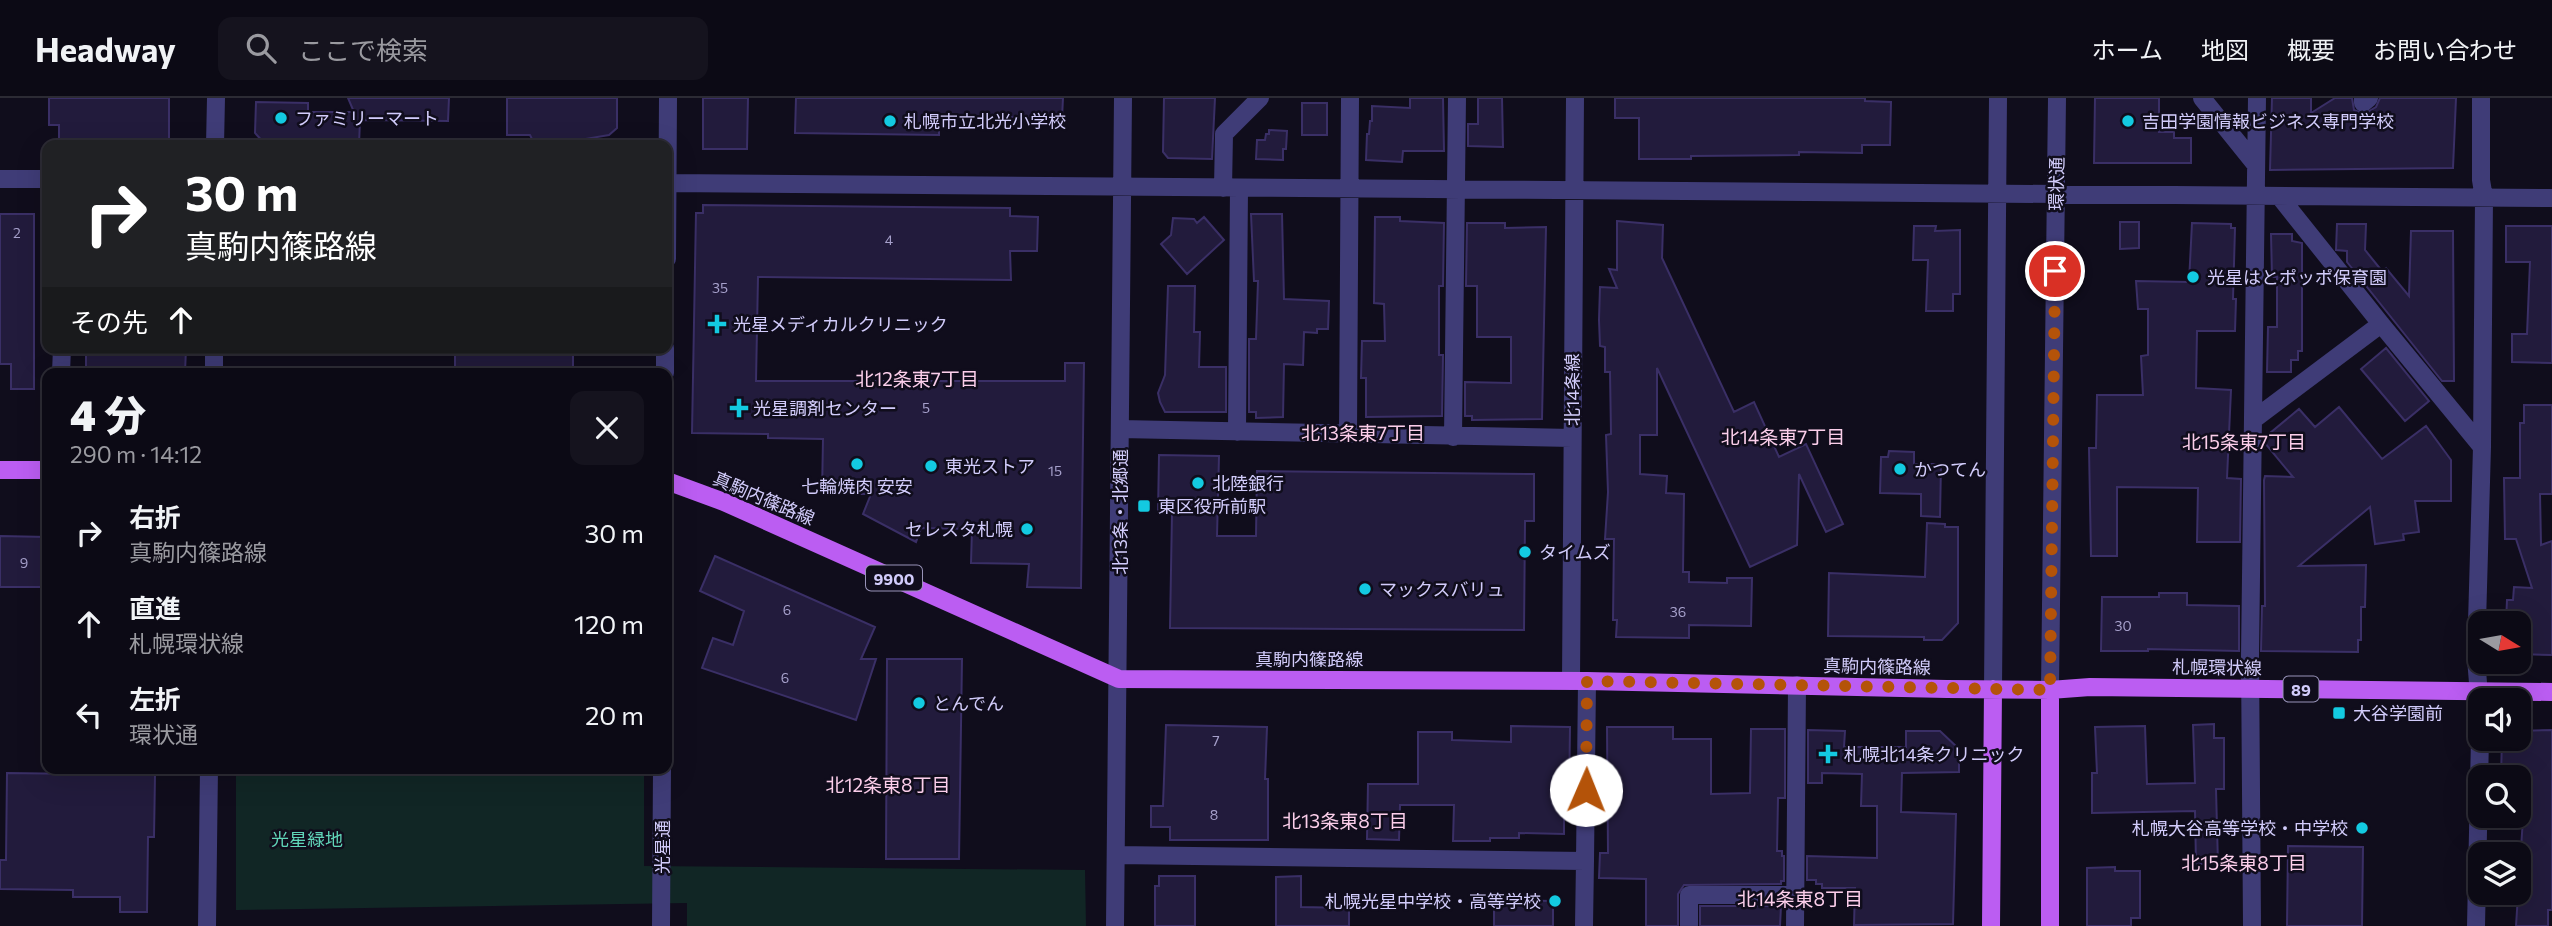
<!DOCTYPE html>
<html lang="ja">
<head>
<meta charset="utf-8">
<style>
  body { margin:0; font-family:Commissioner,"Noto Sans JP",sans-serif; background:#15131e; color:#f1f3f6; height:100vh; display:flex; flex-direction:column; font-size:26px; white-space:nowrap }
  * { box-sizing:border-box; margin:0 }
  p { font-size:23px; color:#9a9aa0 }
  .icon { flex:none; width:38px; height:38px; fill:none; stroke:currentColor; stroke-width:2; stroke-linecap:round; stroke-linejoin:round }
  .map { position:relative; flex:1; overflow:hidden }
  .details { position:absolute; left:42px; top:270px; width:630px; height:406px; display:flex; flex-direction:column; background:#0c0a15; border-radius:14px; box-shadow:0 7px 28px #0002,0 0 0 2px #2c2b34 }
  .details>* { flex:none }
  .hud { position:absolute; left:42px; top:42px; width:630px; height:214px; border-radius:14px; box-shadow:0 7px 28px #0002,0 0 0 2px #2c2b34; background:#202124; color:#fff; overflow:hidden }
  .needle { width:46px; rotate:101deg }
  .tools { position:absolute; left:2468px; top:513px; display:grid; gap:14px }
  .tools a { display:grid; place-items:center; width:63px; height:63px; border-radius:14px; background:#0c0a15; box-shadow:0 7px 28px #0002,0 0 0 2px #2c2b34; font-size:35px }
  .pin { position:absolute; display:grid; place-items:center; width:60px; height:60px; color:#fff; margin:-30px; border:4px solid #fff; border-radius:50%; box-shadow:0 2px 7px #0007 }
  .me { position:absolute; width:77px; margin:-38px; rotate:1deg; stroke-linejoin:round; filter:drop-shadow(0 0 5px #0008) }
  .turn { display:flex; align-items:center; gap:24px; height:147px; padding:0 28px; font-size:32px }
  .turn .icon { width:91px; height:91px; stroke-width:2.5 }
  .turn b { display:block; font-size:49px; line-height:60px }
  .then { display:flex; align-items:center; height:66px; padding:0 28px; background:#0003; gap:14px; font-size:26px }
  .round { display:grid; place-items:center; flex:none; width:74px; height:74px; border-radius:14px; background:#15131e }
  .head { display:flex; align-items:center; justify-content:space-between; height:119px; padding:0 28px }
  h1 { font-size:42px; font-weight:800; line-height:52px }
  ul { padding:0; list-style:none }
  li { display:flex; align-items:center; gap:21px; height:91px; padding:0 28px }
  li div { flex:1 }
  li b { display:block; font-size:26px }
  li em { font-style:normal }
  header { display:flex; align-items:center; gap:42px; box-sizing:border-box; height:98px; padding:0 35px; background:#0c0a15; border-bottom:2px solid #2c2b34 }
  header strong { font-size:33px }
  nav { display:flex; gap:38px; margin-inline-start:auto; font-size:24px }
  .search { width:490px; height:63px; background:#15131e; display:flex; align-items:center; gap:18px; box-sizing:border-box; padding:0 24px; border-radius:14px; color:#9a9aa0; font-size:26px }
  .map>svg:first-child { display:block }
  .green { fill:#112625 }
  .building { fill:#221b3c; stroke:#3a2f66; stroke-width:2 }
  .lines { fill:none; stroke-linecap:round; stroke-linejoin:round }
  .minor { stroke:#3f3c77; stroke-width:18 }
  .major { stroke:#bb5df2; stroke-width:18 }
  .route { stroke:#b45309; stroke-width:12; stroke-dasharray:0 21.6 }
  .poi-dot { fill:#13cae1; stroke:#100d1c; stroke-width:2.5 }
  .labels { text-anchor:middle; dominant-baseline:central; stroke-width:5; stroke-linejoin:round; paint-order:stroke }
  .number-label { font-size:14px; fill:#a6a0cb }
  .shield { fill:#100d1c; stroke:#9893b8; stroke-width:2 }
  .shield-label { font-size:16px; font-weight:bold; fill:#d2ccfb }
  .poi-label { font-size:18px; fill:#d2ccfb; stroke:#100d1c; text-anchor:start }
  .street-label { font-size:18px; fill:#d2ccfb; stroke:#100d1c }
  .park-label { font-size:18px; fill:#60d4b8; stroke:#100d1c }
  .neighbourhood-label { font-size:19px; fill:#fbceea; stroke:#100d1c }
</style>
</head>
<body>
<header>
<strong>Headway</strong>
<div class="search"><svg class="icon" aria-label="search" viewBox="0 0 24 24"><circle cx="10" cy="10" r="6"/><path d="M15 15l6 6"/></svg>ここで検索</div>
<nav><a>ホーム</a><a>地図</a><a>概要</a><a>お問い合わせ</a></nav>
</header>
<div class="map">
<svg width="2552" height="828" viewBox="0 0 2552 828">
  <rect width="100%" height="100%" fill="#100d1c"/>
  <path class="green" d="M 236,670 L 644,670 L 644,768 L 1085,772 L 1086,828 L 687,828 L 687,805 L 236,812 Z"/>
  <path class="building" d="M 49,0 L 169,0 L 169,47 L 59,47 L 59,27 L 49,27 Z
    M 348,0 L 449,0 L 448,23 L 360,22 L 359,47 L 265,46 L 255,35 L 256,4 L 308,5 L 308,14 L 354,14 Z
    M 507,0 L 617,0 L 617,30 L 609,37 L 579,42 L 579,46 L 535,47 L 530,37 L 507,37 Z
    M 703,0 L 748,0 L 747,51 L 703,51 Z
    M 796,0 L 1063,0 L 1062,20 L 939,18 L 939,37 L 795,35 Z
    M 1164,0 L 1215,0 L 1212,61 L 1168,60 L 1163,54 Z
    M 1410,0 L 1443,0 L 1444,53 L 1403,53 L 1402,64 L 1366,62 L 1367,36 L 1369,36 L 1370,23 L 1372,23 L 1372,8 L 1410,10 Z
    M 1478,0 L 1502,0 L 1503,49 L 1468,48 L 1468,26 L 1478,26 Z
    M 1615,0 L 1865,0 L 1865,3 L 1891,4 L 1890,47 L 1862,47 L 1862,55 L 1799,54 L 1799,57 L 1691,58 L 1691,61 L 1639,61 L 1639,20 L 1615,20 Z
    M 2095,0 L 2159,0 L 2159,34 L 2174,34 L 2174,40 L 2191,40 L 2191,65 L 2094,65 Z
    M 2272,0 L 2311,0 L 2311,15 L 2335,0 L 2352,0 L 2354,12 L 2364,16 L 2376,9 L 2380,0 L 2456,0 L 2453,70 L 2270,72 Z
    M 1302,5 L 1327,5 L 1327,37 L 1302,37 Z
    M 1269,32 L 1287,33 L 1286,51 L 1283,51 L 1283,62 L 1256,61 L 1257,42 L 1265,42 L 1266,36 L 1269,36 Z
    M 703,107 L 1010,110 L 1010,118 L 1038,119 L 1037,153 L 1010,153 L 1011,182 L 758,179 L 756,283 L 1065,283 L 1065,265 L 1084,265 L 1081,490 L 1027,489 L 1029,466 L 971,465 L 972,431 L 921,430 L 916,444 L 863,416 L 871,396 L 822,396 L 823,341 L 768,340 L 768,336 L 692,335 L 696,115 L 703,115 Z
    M 0,116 L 34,116 L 34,291 L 11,291 L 11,266 L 0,266 Z
    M 1251,116 L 1282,116 L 1284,201 L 1329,203 L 1328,231 L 1317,231 L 1317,235 L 1304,234 L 1303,267 L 1284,266 L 1283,319 L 1256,320 L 1256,314 L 1249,314 L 1249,241 L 1256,241 L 1258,183 L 1254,183 Z
    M 1204,119 L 1224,142 L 1187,176 L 1161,146 L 1171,137 L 1173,120 L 1194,121 L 1197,125 Z
    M 1375,119 L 1400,119 L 1400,123 L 1444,125 L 1443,188 L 1439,188 L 1439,257 L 1443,257 L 1442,318 L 1366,319 L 1366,280 L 1361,280 L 1362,243 L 1385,243 L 1384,206 L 1374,205 Z
    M 1617,123 L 1663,127 L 1662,160 L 1734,314 L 1754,304 L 1779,359 L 1806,346 L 1843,426 L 1826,434 L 1799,376 L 1797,447 L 1750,469 L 1657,270 L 1657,337 L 1640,337 L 1640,376 L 1667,378 L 1666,395 L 1684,396 L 1683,474 L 1689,474 L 1689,484 L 1727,485 L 1727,480 L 1752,480 L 1751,528 L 1689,527 L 1689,540 L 1616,539 L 1617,522 L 1613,522 L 1614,441 L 1605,441 L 1608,394 L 1606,337 L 1611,336 L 1610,274 L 1605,274 L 1605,249 L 1600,248 L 1599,222 L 1600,189 L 1617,190 L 1609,171 L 1617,172 Z
    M 2120,124 L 2139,124 L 2139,150 L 2120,151 Z
    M 1467,125 L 1505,125 L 1505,130 L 1546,129 L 1542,321 L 1472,322 L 1472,318 L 1465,318 L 1465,284 L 1511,285 L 1511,239 L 1477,239 L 1477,188 L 1466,188 Z
    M 2192,125 L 2231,126 L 2231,130 L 2235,130 L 2233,201 L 2236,201 L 2235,233 L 2197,233 L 2196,290 L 2231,292 L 2227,380 L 2241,381 L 2240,444 L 2197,444 L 2198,390 L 2117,389 L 2117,458 L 2091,458 L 2089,350 L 2096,350 L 2097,297 L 2143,297 L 2141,258 L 2148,257 L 2148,211 L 2138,211 L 2136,183 L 2189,184 Z
    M 2337,126 L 2366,126 L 2365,152 L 2382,173 L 2386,170 L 2409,198 L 2411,133 L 2453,133 L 2454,283 L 2442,283 L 2347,164 L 2347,153 L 2336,152 Z
    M 1914,128 L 1936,128 L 1935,133 L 1960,132 L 1960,196 L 1953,196 L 1953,213 L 1926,213 L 1928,162 L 1913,162 Z
    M 2506,128 L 2552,128 L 2552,265 L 2512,264 L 2512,236 L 2527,236 L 2530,164 L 2506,164 Z
    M 2271,136 L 2292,136 L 2292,143 L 2302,145 L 2302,253 L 2298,253 L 2298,262 L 2291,262 L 2291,274 L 2267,274 L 2268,229 L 2277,229 L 2277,179 L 2272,179 Z
    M 1168,188 L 1195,188 L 1194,234 L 1200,234 L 1199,269 L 1226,269 L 1226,314 L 1165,314 L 1160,304 L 1158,295 L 1165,277 Z
    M 86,250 L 186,250 L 185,275 L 86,275 Z
    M 455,250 L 573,250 L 573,275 L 455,275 Z
    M 2386,250 L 2429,303 L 2405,323 L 2361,271 Z
    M 2524,307 L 2552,307 L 2552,396 L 2540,396 L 2541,447 L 2552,443 L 2552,557 L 2518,556 L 2518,525 L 2506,525 L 2507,502 L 2513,502 L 2514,489 L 2532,490 L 2516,441 L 2505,441 L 2504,380 L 2520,380 L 2520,325 L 2524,325 Z
    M 2339,309 L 2382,361 L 2426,328 L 2451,362 L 2451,403 L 2415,403 L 2419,434 L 2403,436 L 2404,442 L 2375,446 L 2370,409 L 2299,468 L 2366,467 L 2365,509 L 2361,509 L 2361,542 L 2358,542 L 2358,554 L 2261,553 L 2262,508 L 2265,508 L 2264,382 L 2265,378 L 2293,379 L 2264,344 L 2264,340 L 2299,311 L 2315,329 Z
    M 1889,353 L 1914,354 L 1914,366 L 1941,366 L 1940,419 L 1921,418 L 1921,396 L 1880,395 L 1881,359 L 1888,359 Z
    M 1159,357 L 1219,358 L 1217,438 L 1256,438 L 1257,373 L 1534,376 L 1534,423 L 1525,423 L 1524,532 L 1170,530 L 1172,415 L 1158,415 Z
    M 1927,425 L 1945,426 L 1945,429 L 1958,429 L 1958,525 L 1942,542 L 1924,542 L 1924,539 L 1828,538 L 1829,475 L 1925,479 Z
    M 0,438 L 47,439 L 47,489 L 0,489 Z
    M 715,458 L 875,529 L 861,561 L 876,561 L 856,622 L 702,570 L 713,540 L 733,547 L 744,513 L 700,493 Z
    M 2159,495 L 2187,495 L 2187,507 L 2239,508 L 2239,553 L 2148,551 L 2148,553 L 2101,553 L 2102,499 L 2159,499 Z
    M 887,561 L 962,561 L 959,761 L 886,761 Z
    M 2214,626 L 2214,640 L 2224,640 L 2224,691 L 2216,691 L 2218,766 L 2196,766 L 2195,713 L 2092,715 L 2092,675 L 2097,675 L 2095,629 L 2145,628 L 2147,686 L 2195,685 L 2193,627 Z
    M 1166,627 L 1267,629 L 1265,681 L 1268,681 L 1268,742 L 1170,742 L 1170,729 L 1151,729 L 1151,708 L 1163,708 Z
    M 1511,628 L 1570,629 L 1569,701 L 1564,701 L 1564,736 L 1519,735 L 1519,740 L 1490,740 L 1490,743 L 1453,743 L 1454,707 L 1400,707 L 1399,742 L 1367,741 L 1368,686 L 1418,686 L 1418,634 L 1452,634 L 1452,642 L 1511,644 Z
    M 1607,629 L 1673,629 L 1673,641 L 1711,641 L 1711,696 L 1750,695 L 1751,631 L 1785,631 L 1785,700 L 1778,700 L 1777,753 L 1782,753 L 1782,758 L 1784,758 L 1784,783 L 1781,783 L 1781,786 L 1684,787 L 1678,796 L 1678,828 L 1646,828 L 1646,781 L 1599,780 L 1600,755 L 1608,755 Z
    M 1808,632 L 1845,633 L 1844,649 L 1906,649 L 1906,633 L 1940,633 L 1959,651 L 1959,674 L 1902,675 L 1901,714 L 1956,716 L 1953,826 L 1854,827 L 1855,790 L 1822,790 L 1822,786 L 1816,786 L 1816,782 L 1807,782 L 1807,758 L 1877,760 L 1877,708 L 1861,708 L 1862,676 L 1822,675 L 1822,685 L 1808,685 Z
    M 2552,632 L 2552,812 L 2548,812 L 2548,828 L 2516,828 L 2523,720 L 2518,720 L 2518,679 L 2501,679 L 2502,640 L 2518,640 L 2518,633 Z
    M 7,675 L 155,677 L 154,739 L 148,739 L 147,814 L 120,814 L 120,799 L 73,799 L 73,792 L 0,791 L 0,762 L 6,762 Z
    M 2288,748 L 2363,749 L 2362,828 L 2287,828 Z
    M 2115,769 L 2115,773 L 2140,773 L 2140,820 L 2131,820 L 2131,828 L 2087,828 L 2087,770 Z
    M 1159,778 L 1195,778 L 1195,828 L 1155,828 L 1155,788 L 1159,788 Z
    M 1301,778 L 1301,809 L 1349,810 L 1349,828 L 1276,828 L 1276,779 Z
    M 1494,802 L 1553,803 L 1553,828 L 1494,828 Z
    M 1700,808 L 1781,808 L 1780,828 L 1700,828 Z"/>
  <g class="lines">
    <path class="minor" d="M 2202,0 L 2256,67
      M 2363,0 L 2363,5 L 2369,0
      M 215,47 L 216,0
      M 0,81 L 47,81
      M 667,85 L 2552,100
      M 1223,90 L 1224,36 L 1260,0
      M 2279,98 L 2381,226 L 2482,349
      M 667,161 L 668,0
      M 61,275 L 62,250
      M 214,275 L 214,250
      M 665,275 L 665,250
      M 2253,322 L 2381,226
      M 1120,331 L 1572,340
      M 1237,334 L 1239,90
      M 1348,336 L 1350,0
      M 1453,339 L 1457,0
      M 1571,583 L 1575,0
      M 1993,591 L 1998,0
      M 2050,592 L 2057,0
      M 2480,610 L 2476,560 L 2482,349 L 2484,100 L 2481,82 L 2481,0
      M 1116,757 L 1585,763 L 1587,583
      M 207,828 L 209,670
      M 661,828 L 662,670
      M 1115,828 L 1123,0
      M 1584,828 L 1585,763
      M 1689,828 L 1689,797 L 1794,797
      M 1795,828 L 1797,587
      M 2252,828 L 2250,559 L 2257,0
      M 2476,828 L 2480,640"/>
    <path class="major" d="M 0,372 L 47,372
      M 667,383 L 724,404 L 1119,581 L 1587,583 L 1947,591 L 2050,592 L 2090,589 L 2552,594
      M 2050,592 L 2050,828
      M 1991,828 L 1993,591"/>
  </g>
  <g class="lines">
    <path class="route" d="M 1586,692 L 1587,583 L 2050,592 L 2055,173"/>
  </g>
  <g class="poi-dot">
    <circle cx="281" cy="20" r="7"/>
    <circle cx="890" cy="23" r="7"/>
    <circle cx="2128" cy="23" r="7"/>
    <circle cx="2193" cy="179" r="7"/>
    <path d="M713.5 215.5h7v7h7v7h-7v7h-7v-7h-7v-7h7z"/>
    <path d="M735.5 299.5h7v7h7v7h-7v7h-7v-7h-7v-7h7z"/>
    <circle cx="857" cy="366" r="7"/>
    <circle cx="931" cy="368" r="7"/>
    <circle cx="1900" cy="371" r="7"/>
    <circle cx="1198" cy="385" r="7"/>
    <rect x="1137" y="401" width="14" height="14" rx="3.5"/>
    <circle cx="1027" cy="431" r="7"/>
    <circle cx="1525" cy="454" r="7"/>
    <circle cx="1365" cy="491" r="7"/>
    <circle cx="919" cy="605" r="7"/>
    <rect x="2332" y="608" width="14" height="14" rx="3.5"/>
    <path d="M1824.5 645.5h7v7h7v7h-7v7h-7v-7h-7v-7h7z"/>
    <circle cx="2362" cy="730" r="7"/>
    <circle cx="1555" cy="803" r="7"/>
  </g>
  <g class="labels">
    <g class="number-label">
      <text x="17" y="134">2</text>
      <text x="889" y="141">4</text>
      <text x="720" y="189">35</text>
      <text x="926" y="309">5</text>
      <text x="1055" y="372">15</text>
      <text x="24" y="464">9</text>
      <text x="787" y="511">6</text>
      <text x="1678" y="513">36</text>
      <text x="2123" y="527">30</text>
      <text x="785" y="579">6</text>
      <text x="1216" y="642">7</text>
      <text x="1214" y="716">8</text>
    </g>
    <g class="shield">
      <rect x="866" y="467.5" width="56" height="25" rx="5"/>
      <rect x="2283.5" y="578.5" width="35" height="25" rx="5"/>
    </g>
    <g class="shield-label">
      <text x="894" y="480">9900</text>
      <text x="2301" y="591">89</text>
    </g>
    <g class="poi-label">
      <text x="295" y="20">ファミリーマート</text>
      <text x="904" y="23">札幌市立北光小学校</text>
      <text x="2142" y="23">吉田学園情報ビジネス専門学校</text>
      <text x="2207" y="179">光星はとポッポ保育園</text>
      <text x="733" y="226">光星メディカルクリニック</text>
      <text x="753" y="310">光星調剤センター</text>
      <text x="945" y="368">東光ストア</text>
      <text x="1914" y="371">かつてん</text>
      <text x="1212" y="385">北陸銀行</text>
      <text x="857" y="388" text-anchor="middle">七輪焼肉 安安</text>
      <text x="1158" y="408">東区役所前駅</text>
      <text x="1013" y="431" text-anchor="end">セレスタ札幌</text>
      <text x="1539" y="454">タイムズ</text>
      <text x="1379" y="491">マックスバリュ</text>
      <text x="933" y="605">とんでん</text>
      <text x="2353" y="615">大谷学園前</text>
      <text x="1844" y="656">札幌北14条クリニック</text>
      <text x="2348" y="730" text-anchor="end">札幌大谷高等学校・中学校</text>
      <text x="1541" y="803" text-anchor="end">札幌光星中学校・高等学校</text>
    </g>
    <g class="street-label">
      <text transform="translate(2056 86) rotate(-89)">環状通</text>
      <text transform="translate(1572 292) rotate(-90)">北14条線</text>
      <text transform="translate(764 400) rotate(23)">真駒内篠路線</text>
      <text transform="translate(1120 414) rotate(-90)">北13条・北郷通</text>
      <text x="1309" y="561">真駒内篠路線</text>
      <text transform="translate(1877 568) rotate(1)">真駒内篠路線</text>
      <text transform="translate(2217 569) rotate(1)">札幌環状線</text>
      <text transform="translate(662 749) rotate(-90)">光星通</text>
    </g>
    <g class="park-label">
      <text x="307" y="741">光星緑地</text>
    </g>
    <g class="neighbourhood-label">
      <text x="917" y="280">北12条東7丁目</text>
      <text x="1363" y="334">北13条東7丁目</text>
      <text x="1783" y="338">北14条東7丁目</text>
      <text x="2244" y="343">北15条東7丁目</text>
      <text x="888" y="686">北12条東8丁目</text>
      <text x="1345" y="722">北13条東8丁目</text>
      <text x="2244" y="764">北15条東8丁目</text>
      <text x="1800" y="800">北14条東8丁目</text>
    </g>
  </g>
</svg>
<div class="tools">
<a><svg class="needle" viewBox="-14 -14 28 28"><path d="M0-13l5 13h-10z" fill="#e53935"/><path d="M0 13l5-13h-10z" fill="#9a9aa0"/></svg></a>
<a><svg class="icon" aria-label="sound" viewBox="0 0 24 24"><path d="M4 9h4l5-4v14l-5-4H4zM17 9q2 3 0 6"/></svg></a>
<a><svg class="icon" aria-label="search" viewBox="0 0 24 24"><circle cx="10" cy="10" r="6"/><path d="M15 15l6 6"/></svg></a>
<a><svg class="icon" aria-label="layers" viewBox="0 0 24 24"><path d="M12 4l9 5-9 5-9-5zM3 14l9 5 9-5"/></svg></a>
</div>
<div class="pin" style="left:2055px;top:173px;background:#d93025"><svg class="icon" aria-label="arrive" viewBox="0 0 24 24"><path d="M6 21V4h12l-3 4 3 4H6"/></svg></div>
<svg class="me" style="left:1586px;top:692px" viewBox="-20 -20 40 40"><circle r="19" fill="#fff"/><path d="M0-13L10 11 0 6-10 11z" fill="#b45309"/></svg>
<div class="hud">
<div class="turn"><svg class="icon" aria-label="right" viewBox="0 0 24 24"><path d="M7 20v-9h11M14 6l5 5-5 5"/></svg><div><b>30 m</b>真駒内篠路線</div></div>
<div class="then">その先<svg class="icon" aria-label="ahead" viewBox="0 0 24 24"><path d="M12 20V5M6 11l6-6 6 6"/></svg></div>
</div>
<section class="details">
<div class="head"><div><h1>4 分</h1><p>290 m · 14:12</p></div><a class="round"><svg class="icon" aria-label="close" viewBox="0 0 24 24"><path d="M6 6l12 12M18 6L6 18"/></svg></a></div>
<ul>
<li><svg class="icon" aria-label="right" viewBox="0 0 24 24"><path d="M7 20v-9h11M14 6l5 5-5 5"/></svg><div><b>右折</b><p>真駒内篠路線</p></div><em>30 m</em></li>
<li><svg class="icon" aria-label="ahead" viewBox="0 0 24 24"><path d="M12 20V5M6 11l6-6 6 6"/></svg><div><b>直進</b><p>札幌環状線</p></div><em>120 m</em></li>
<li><svg class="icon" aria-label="left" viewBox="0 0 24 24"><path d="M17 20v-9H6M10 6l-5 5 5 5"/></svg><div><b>左折</b><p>環状通</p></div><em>20 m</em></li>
</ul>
</section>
</div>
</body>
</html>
